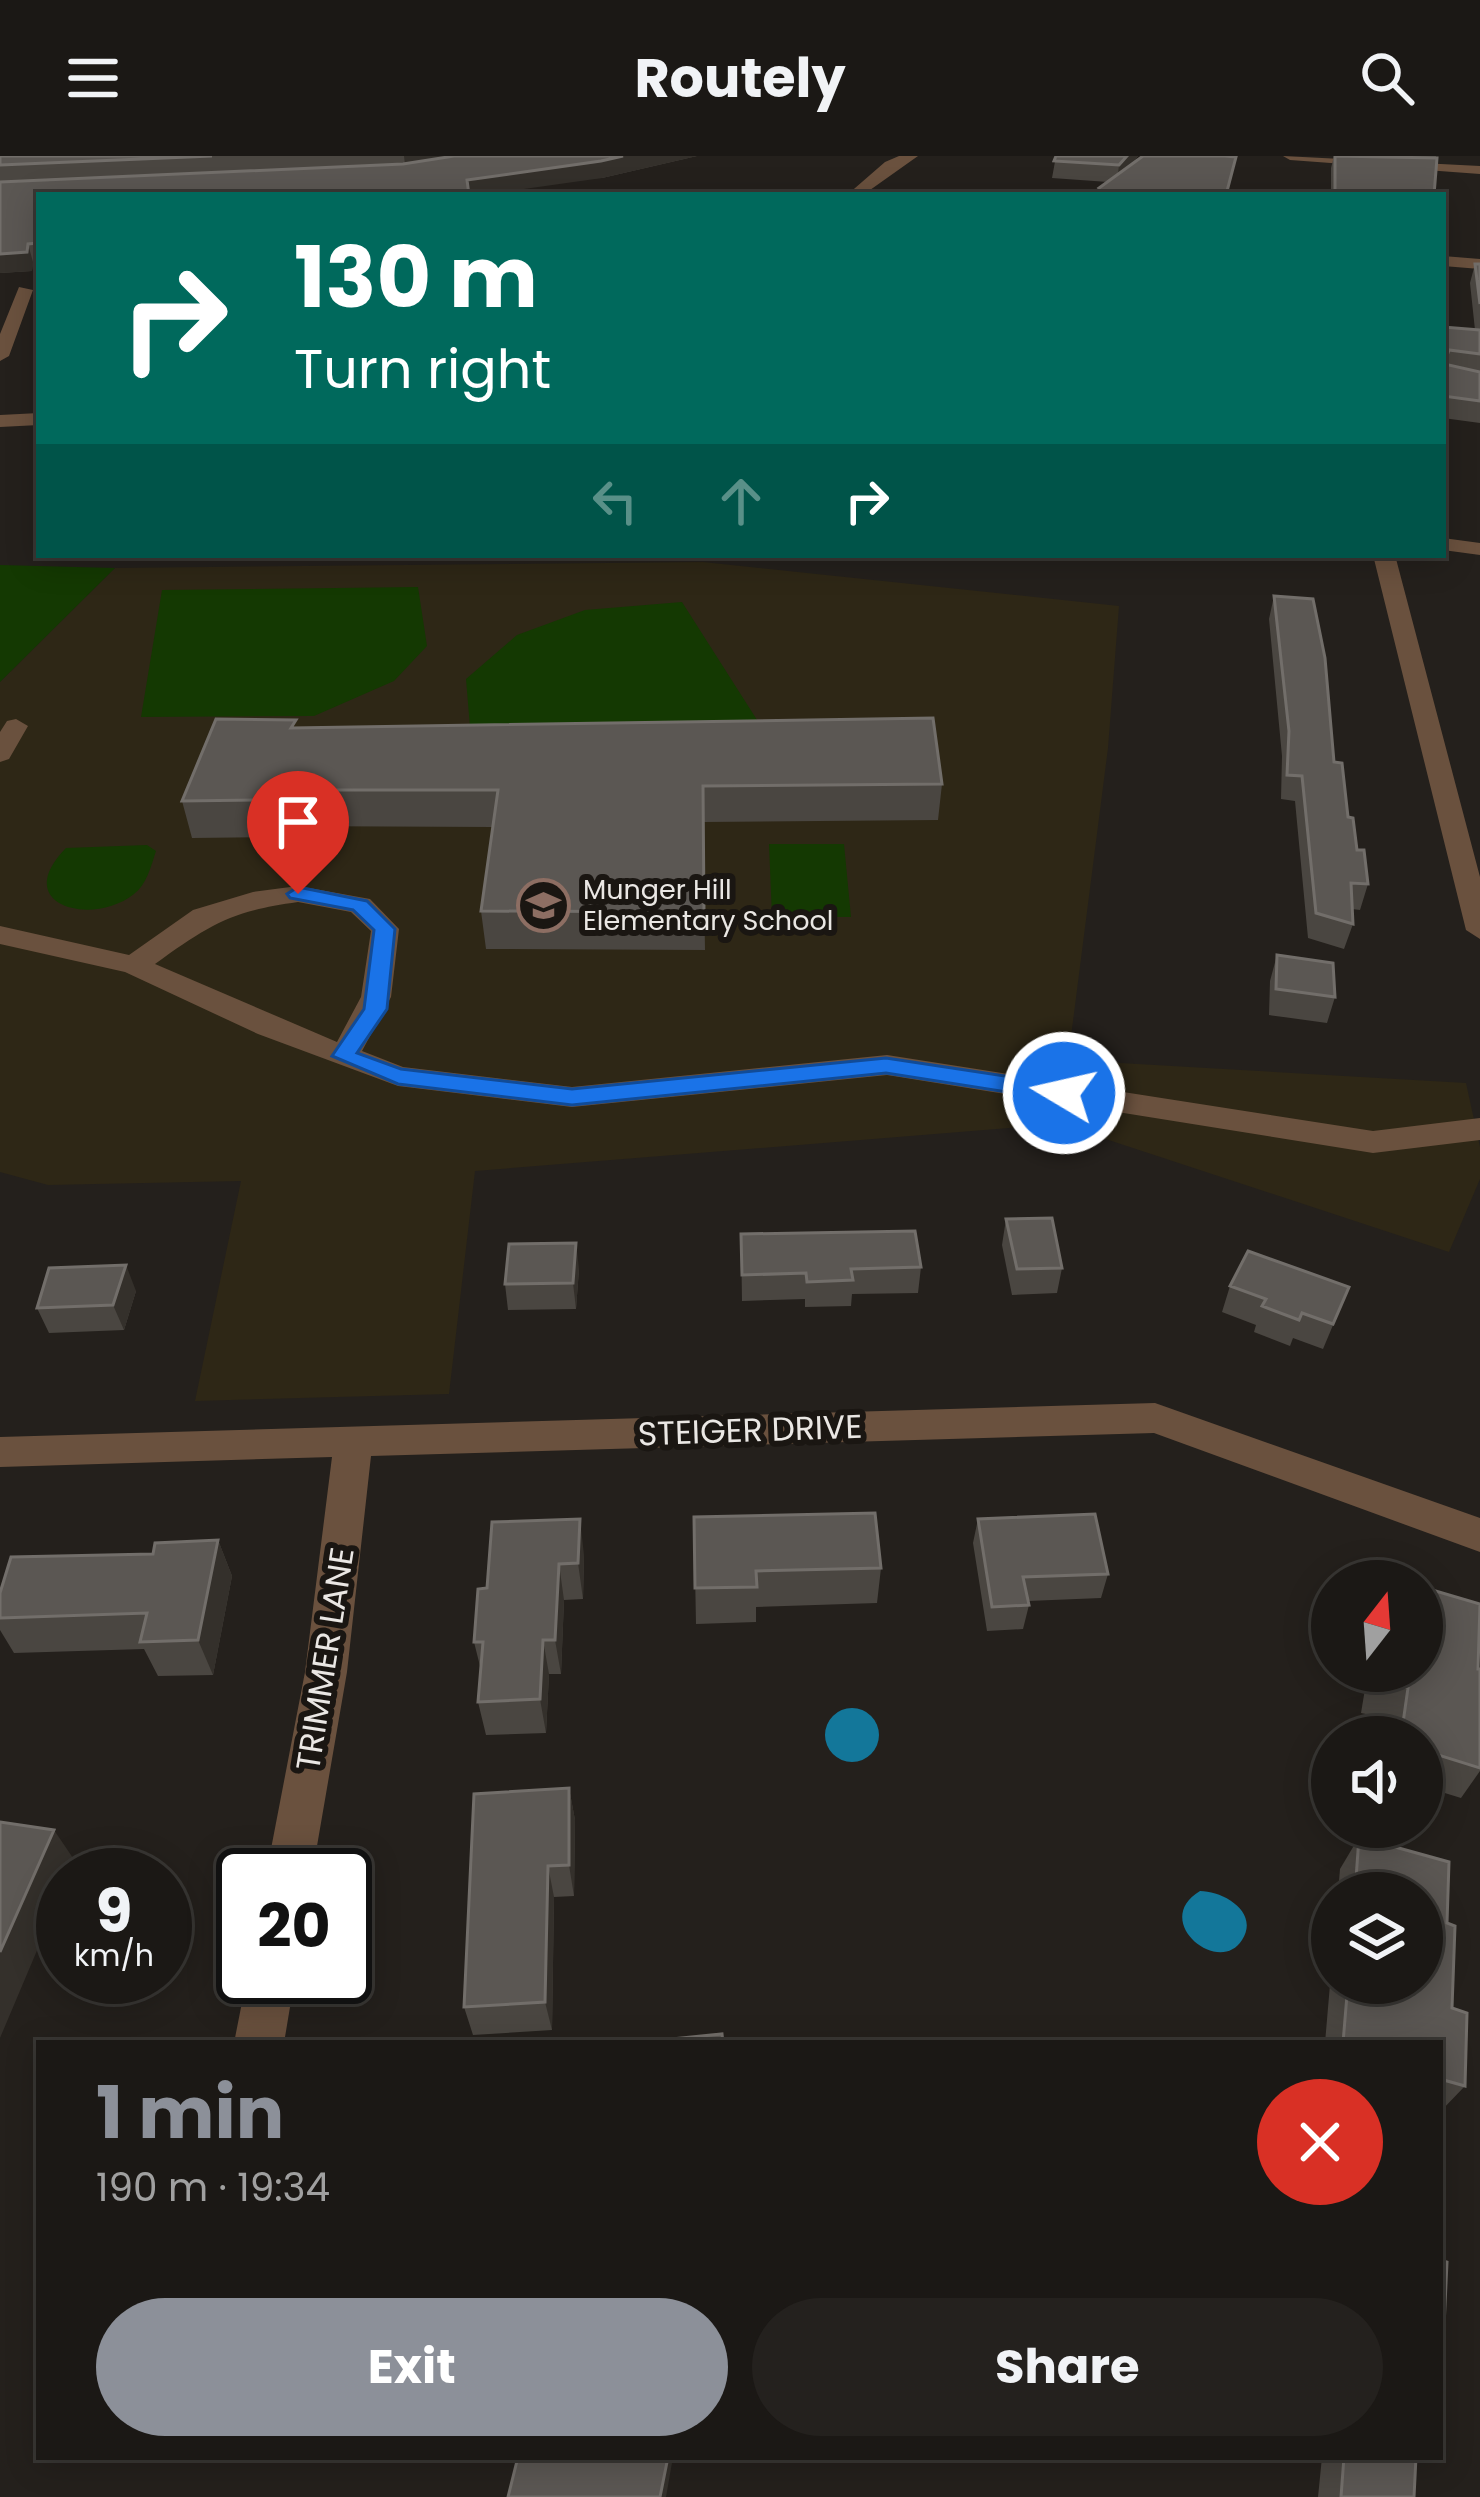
<!DOCTYPE html>
<html lang="en">
<head>
<meta charset="utf-8">
<style>
  body { margin:0; font-family:Poppins,sans-serif; background:#24211e; color:#f1f3f6; height:100vh; display:flex; flex-direction:column; font-size:45px; white-space:nowrap }
  * { box-sizing:border-box; margin:0 }
  p { font-size:39px; color:#a0a0a0 }
  .icon { flex:none; width:66px; height:66px; fill:none; stroke:currentColor; stroke-width:2; stroke-linecap:round; stroke-linejoin:round }
  .map { position:relative; flex:1; overflow:hidden }
  .side { position:absolute; left:36px; top:1884px; width:1407px; height:420px; display:flex; flex-direction:column; background:#1b1815; border-radius:0px; box-shadow:0 6px 30px #0003,0 0 0 3px #393734 }
  .side>* { flex:none }
  .banner { position:absolute; left:36px; top:36px; width:1410px; height:366px; border-radius:0px; box-shadow:0 6px 30px #0003,0 0 0 3px #393734; background:#00695c; color:#fff; overflow:hidden }
  .needle { width:78px; rotate:17deg }
  .fabs { position:absolute; left:1311px; top:1404px; display:grid; gap:24px }
  .fabs a { display:grid; place-items:center; width:132px; height:132px; border-radius:50%; background:#1b1815; box-shadow:0 6px 30px #0003,0 0 0 3px #393734; font-size:60px }
  .speed { position:absolute; left:36px; top:1692px; display:flex; gap:24px; font-size:60px; font-weight:700; text-align:center }
  .speed>* { display:grid; place-content:center; width:156px; height:156px; border-radius:50%; background:#1b1815; box-shadow:0 6px 30px #0003,0 0 0 3px #393734; line-height:1 }
  .speed small { font-size:30px; font-weight:400 }
  .speed .limit { border:6px solid #111; border-radius:18px; background:#fff; color:#111 }
  .pin { position:absolute; display:grid; place-items:center; width:102px; height:102px; color:#fff; margin:-123px -51px; border-radius:50% 50% 50% 0; rotate:-45deg; box-shadow:0 0 12px #0007 }
  .pin .icon { rotate:45deg }
  .me { position:absolute; width:132px; margin:-66px; rotate:279deg; stroke-linejoin:round; filter:drop-shadow(0 0 9px #0008) }
  .turn { display:flex; align-items:center; gap:42px; height:252px; padding:0 60px; font-size:54px }
  .turn .icon { width:156px; height:156px; stroke-width:2.5 }
  .turn b { display:block; font-size:84px; line-height:102px }
  .lanes { display:flex; align-items:center; height:114px; padding:0 60px; background:#0003; justify-content:center; gap:60px; direction:ltr }
  .lanes .off { opacity:.35 }
  .round { display:grid; place-items:center; flex:none; width:126px; height:126px; border-radius:63px; background:#24211e }
  .summary { display:flex; align-items:center; justify-content:space-between; height:204px; padding:0 60px }
  h1 { font-size:72px; font-weight:700; line-height:90px; color:#8c9099 }
  .primary-button { display:flex; gap:24px; margin-top:auto; padding:24px 60px }
  .primary-button a { flex:1; height:138px; border-radius:72px; background:#8c9099; color:#fff; font-size:48px; font-weight:700; line-height:138px; text-align:center }
  .primary-button a+a { background:#24211e; color:#f1f3f6 }
  header { display:flex; justify-content:space-between; align-items:center; height:156px; padding:0 60px; background:#1b1815; font-size:54px; font-weight:700 }
  .map>svg:first-child { display:block }
  .education { fill:#2e2716 }
  .green { fill:#143902 }
  .water { fill:#13779a }
  .lines { fill:none; stroke-linecap:round; stroke-linejoin:round }
  .minor { fill:#6a513e; fill-rule:evenodd }
  .wall { fill:#4a4641 }
  .shaded-wall { fill:#34302b }
  .building { fill:#5b5753; stroke:#726e6a; stroke-width:3 }
  .route { fill:#1a73e8; stroke:#114b97; stroke-width:3 }
  .labels { text-anchor:middle; dominant-baseline:central; stroke-width:12; stroke-linejoin:round; paint-order:stroke }
  .far-poi-label { font-size:27px; fill:#eae7e4; stroke:#1a1612; text-anchor:start }
  .street-label { font-size:33px; fill:#eae7e4; stroke:#1a1612 }
</style>
</head>
<body>
<header><svg class="icon" aria-label="menu" viewBox="0 0 24 24"><path d="M4 6h16M4 12h16M4 18h16"/></svg>Routely<svg class="icon" aria-label="search" viewBox="0 0 24 24"><circle cx="10" cy="10" r="6"/><path d="M15 15l6 6"/></svg></header>
<div class="map">
<svg width="1480" height="2341" viewBox="0 0 1480 2341">
  <rect width="100%" height="100%" fill="#24201c"/>
  <path class="education" d="M 703,406 L 1119,450 L 1108,592 L 1068,904 L 1466,927 L 1480,991 L 1480,1023 L 1449,1096 L 1060,968 L 475,1015 L 449,1238 L 195,1245 L 241,1025 L 48,1029 L 0,1016 L 0,526 L 115,412 Z"/>
  <path class="green" d="M 0,409 L 115,412 L 0,526 Z
    M 418,431 L 427,490 L 394,525 L 314,560 L 141,561 L 162,434 Z
    M 682,446 L 759,567 L 470,571 L 466,523 L 517,479 L 585,454 Z
    M 769,688 L 844,688 L 851,761 L 772,761 Z
    M 147,689 L 156,695 C 151,710 147,728 134,738 C 93,771 9,750 66,692 Z"/>
  <path class="water" d="M825 1579a27 27 0 1 1 54 0a27 27 0 1 1-54 0Z
    M 1200,1735 C 1223,1735 1260,1756 1242,1784 C 1219,1821 1150,1765 1200,1735 Z"/>
  <g class="lines">
    <path class="minor" d="M 899,0 L 918,0 L 863,39 L 847,39 L 885,6 Z
      M 1283,0 L 1480,10 L 1480,18 L 1290,4 Z
      M 1443,100 L 1480,103 L 1480,113 L 1443,110 Z
      M 19,131 L 33,134 L 9,200 L 0,205 L 0,178 Z
      M 39,257 L 39,269 L 0,271 L 0,259 Z
      M 1443,382 L 1480,387 L 1480,399 L 1443,394 Z
      M 1373,399 L 1395,399 L 1480,721 L 1480,783 L 1466,774 Z
      M 16,563 L 28,570 L 9,603 L 0,606 L 0,576 L 7,565 Z
      M 298,730 L 370,743 L 399,773 L 391,841 L 362,895 L 403,911 L 572,931 L 887,899 L 1373,975 L 1480,962 L 1480,984 L 1373,997 L 887,919 L 572,951 L 398,930 L 258,878 L 125,816 L 0,788 L 0,770 L 129,799 L 193,754 L 253,736 ZM 298,746 L 351,756 L 371,775 L 361,841 L 337,886 L 155,808 C 209,769 231,755 298,746 Z
      M 1155,1247 L 1480,1362 L 1480,1396 L 1154,1277 L 371,1300 L 347,1516 L 312,1719 L 266,1719 L 305,1516 L 332,1301 L 0,1311 L 0,1281 Z
      M 247,1821 L 295,1821 L 284,1887 L 234,1887 Z"/>
  </g>
  <path class="wall" d="M 0,0 L 697,0 L 602,22 L 39,39 L 39,106 L 33,106 L 32,115 L 0,117 Z
    M 1056,0 L 1138,0 L 1131,9 L 1236,1 L 1227,39 L 1098,39 L 1099,32 L 1108,26 L 1052,22 Z
    M 1334,0 L 1436,0 L 1434,39 L 1331,39 L 1331,12 Z
    M 1475,108 L 1480,108 L 1480,267 L 1443,262 L 1443,171 L 1475,174 L 1470,127 Z
    M 1274,440 L 1334,606 L 1348,661 L 1368,728 L 1360,754 L 1352,753 L 1353,768 L 1344,793 L 1308,782 L 1295,645 L 1281,643 L 1282,600 L 1269,463 Z
    M 297,572 L 942,628 L 938,664 L 703,666 L 705,794 L 486,793 L 481,755 L 493,671 L 277,670 L 272,681 L 192,682 L 182,645 Z
    M 1277,799 L 1335,841 L 1327,867 L 1269,859 L 1270,825 Z
    M 1006,1063 L 1062,1112 L 1057,1137 L 1012,1139 L 1002,1089 Z
    M 741,1078 L 921,1111 L 918,1137 L 852,1138 L 851,1150 L 805,1151 L 805,1143 L 742,1145 Z
    M 579,1113 L 576,1153 L 508,1154 L 505,1128 Z
    M 1230,1130 L 1349,1131 L 1323,1193 L 1293,1182 L 1290,1190 L 1254,1176 L 1256,1169 L 1222,1156 Z
    M 136,1135 L 124,1174 L 49,1177 L 37,1152 Z
    M 694,1361 L 881,1412 L 877,1447 L 756,1451 L 756,1466 L 696,1468 Z
    M 978,1363 L 1108,1418 L 1101,1442 L 1028,1445 L 1029,1449 L 1023,1473 L 987,1475 L 973,1387 Z
    M 218,1384 L 232,1420 L 213,1519 L 158,1520 L 144,1493 L 14,1497 L 0,1474 L 0,1437 L 153,1398 Z
    M 584,1399 L 583,1443 L 564,1444 L 561,1518 L 549,1518 L 546,1577 L 486,1579 L 478,1546 L 481,1514 L 474,1486 L 487,1432 Z
    M 1480,1513 L 1480,1615 L 1461,1642 L 1422,1630 L 1422,1581 L 1387,1581 L 1390,1563 L 1361,1557 L 1368,1515 Z
    M 569,1632 L 575,1664 L 574,1740 L 554,1741 L 552,1874 L 473,1879 L 464,1851 Z
    M 1359,1681 L 1449,1706 L 1447,1767 L 1455,1770 L 1452,1852 L 1467,1857 L 1465,1930 L 1440,1956 L 1440,1887 L 1325,1887 L 1332,1805 L 1332,1827 L 1422,1827 L 1422,1737 L 1338,1737 L 1340,1713 Z
    M 1322,2301 L 1416,2301 L 1414,2341 L 1318,2341 Z"/>
  <path class="shaded-wall" d="M 404,0 L 463,0 L 405,9 Z
    M 623,0 L 697,0 L 602,22 L 482,39 L 469,39 L 467,24 Z
    M 1127,0 L 1138,0 L 1117,26 L 1119,9 Z
    M 28,88 L 33,106 L 32,115 L 0,117 L 0,98 Z
    M 269,634 L 277,670 L 272,681 L 264,644 Z
    M 576,1087 L 579,1113 L 576,1153 L 573,1127 Z
    M 126,1109 L 136,1135 L 124,1174 L 113,1149 Z
    M 580,1363 L 584,1399 L 583,1443 L 578,1407 Z
    M 218,1384 L 232,1420 L 213,1519 L 198,1484 Z
    M 559,1408 L 564,1444 L 561,1518 L 555,1484 Z
    M 543,1484 L 549,1518 L 546,1577 L 540,1543 Z
    M 569,1632 L 575,1664 L 574,1740 L 569,1709 Z
    M 54,1674 L 75,1705 L 69,1719 L 63,1719 L 63,1733 L 0,1882 L 0,1796 Z
    M 548,1710 L 554,1741 L 552,1874 L 545,1846 Z
    M 668,2301 L 673,2301 L 666,2341 L 660,2341 Z"/>
  <path class="building" d="M 0,0 L 212,0 L 0,9 Z
    M 454,0 L 623,0 L 601,5 L 467,24 L 469,39 L 39,39 L 39,87 L 28,88 L 27,96 L 0,98 L 0,26 L 403,8 Z
    M 1056,0 L 1127,0 L 1119,9 L 1054,5 Z
    M 1143,0 L 1225,0 L 1236,1 L 1226,39 L 1108,39 L 1099,32 Z
    M 1335,0 L 1437,2 L 1434,39 L 1335,39 Z
    M 1475,108 L 1480,108 L 1480,148 Z
    M 1443,171 L 1480,174 L 1480,198 L 1449,194 L 1444,208 L 1480,216 L 1480,245 L 1443,240 Z
    M 1274,440 L 1313,443 L 1325,502 L 1334,606 L 1342,607 L 1348,661 L 1353,662 L 1357,694 L 1364,694 L 1368,728 L 1351,727 L 1353,768 L 1316,757 L 1302,620 L 1287,619 L 1289,575 Z
    M 933,562 L 942,628 L 703,630 L 704,756 L 481,755 L 498,634 L 269,634 L 264,644 L 182,645 L 216,563 L 296,564 L 291,572 Z
    M 1277,799 L 1333,807 L 1335,841 L 1276,833 Z
    M 1052,1062 L 1062,1112 L 1017,1113 L 1006,1063 Z
    M 915,1075 L 921,1111 L 851,1113 L 853,1124 L 807,1126 L 806,1117 L 742,1119 L 741,1078 Z
    M 576,1087 L 573,1127 L 505,1128 L 509,1088 Z
    M 1248,1095 L 1349,1131 L 1333,1168 L 1302,1157 L 1299,1164 L 1262,1150 L 1266,1143 L 1230,1130 Z
    M 126,1109 L 113,1149 L 37,1152 L 49,1112 Z
    M 875,1357 L 881,1412 L 756,1415 L 757,1431 L 695,1432 L 694,1361 Z
    M 1095,1358 L 1108,1418 L 1023,1421 L 1029,1449 L 992,1451 L 978,1363 Z
    M 580,1363 L 578,1407 L 559,1408 L 555,1484 L 543,1484 L 540,1543 L 478,1546 L 483,1486 L 474,1486 L 478,1433 L 487,1432 L 492,1366 Z
    M 218,1384 L 198,1484 L 140,1486 L 147,1457 L 0,1462 L 0,1437 L 11,1401 L 153,1398 L 155,1387 Z
    M 1422,1431 L 1480,1448 L 1478,1513 L 1480,1513 L 1480,1612 L 1422,1594 L 1422,1581 L 1401,1581 L 1408,1532 L 1378,1525 L 1380,1515 L 1422,1515 Z
    M 569,1632 L 569,1709 L 548,1710 L 545,1846 L 464,1851 L 474,1638 Z
    M 0,1666 L 54,1674 L 0,1796 Z
    M 1359,1681 L 1449,1706 L 1447,1767 L 1455,1770 L 1452,1852 L 1467,1857 L 1465,1930 L 1440,1923 L 1440,1887 L 1343,1887 L 1348,1827 L 1422,1827 L 1422,1737 L 1355,1737 Z
    M 722,1878 L 723,1887 L 632,1887 Z
    M 1440,2104 L 1447,2106 L 1440,2257 Z
    M 518,2301 L 668,2301 L 660,2341 L 508,2341 Z
    M 1344,2301 L 1416,2301 L 1414,2341 L 1341,2341 Z"/>
  <path class="route" d="M 298,731 L 367,745 L 395,773 L 387,853 L 357,897 L 401,913 L 572,933 L 886,902 L 1064,929 L 1075,937 L 1064,945 L 886,917 L 572,949 L 398,928 L 332,900 L 364,853 L 374,774 L 353,754 L 290,742 L 287,738 Z"/>
  <defs>
    <symbol id="school-ring" viewBox="-11 -11 22 22"><circle r="9.5" fill="#1a1612" stroke="#8d6e63" stroke-width="1.5"/><path d="M0-5L7-2L0 1L-7-2ZM-4 1L0 2.5L4 1V4Q0 6-4 4Z" fill="#8d6e63"/></symbol>
  </defs>
  <g fill-rule="evenodd">
    <use href="#school-ring" x="514" y="720" width="59" height="59"/>
  </g>
  <g class="labels">
    <g class="far-poi-label">
      <text x="583" y="733">Munger Hill<tspan x="583" dy="31">Elementary School</tspan></text>
    </g>
    <g class="street-label">
      <text transform="translate(750 1274) rotate(-2)">STEIGER DRIVE</text>
      <text transform="translate(325 1503) rotate(-81)">TRIMMER LANE</text>
    </g>
  </g>
</svg>
<div class="fabs">
<a><svg class="needle" viewBox="-14 -14 28 28"><path d="M0-13l5 13h-10z" fill="#e53935"/><path d="M0 13l5-13h-10z" fill="#a0a0a0"/></svg></a>
<a><svg class="icon" aria-label="sound" viewBox="0 0 24 24"><path d="M4 9h4l5-4v14l-5-4H4zM17 9q2 3 0 6"/></svg></a>
<a><svg class="icon" aria-label="layers" viewBox="0 0 24 24"><path d="M12 4l9 5-9 5-9-5zM3 14l9 5 9-5"/></svg></a>
</div>
<div class="speed"><div>9<small>km/h</small></div><div class="limit">20</div></div>
<div class="pin" style="left:298px;top:738px;background:#d93025"><svg class="icon" aria-label="arrive" viewBox="0 0 24 24"><path d="M6 21V4h12l-3 4 3 4H6"/></svg></div>
<svg class="me" style="left:1064px;top:937px" viewBox="-20 -20 40 40"><circle r="17" fill="#1a73e8" stroke="#fff" stroke-width="3"/><path d="M0-11L8 9 0 5-8 9z" fill="#fff"/></svg>
<div class="banner">
<div class="turn"><svg class="icon" aria-label="right" viewBox="0 0 24 24"><path d="M7 20v-9h11M14 6l5 5-5 5"/></svg><div><b>130 m</b>Turn right</div></div>
<div class="lanes"><svg class="icon off" aria-label="left" viewBox="0 0 24 24"><path d="M17 20v-9H6M10 6l-5 5 5 5"/></svg><svg class="icon off" aria-label="ahead" viewBox="0 0 24 24"><path d="M12 20V5M6 11l6-6 6 6"/></svg><svg class="icon" aria-label="right" viewBox="0 0 24 24"><path d="M7 20v-9h11M14 6l5 5-5 5"/></svg></div>
</div>
<section class="side">
<div class="summary"><div><h1>1 min</h1><p>190 m · 19:34</p></div><a class="round" style="background:#d93025;color:#fff"><svg class="icon" aria-label="close" viewBox="0 0 24 24"><path d="M6 6l12 12M18 6L6 18"/></svg></a></div>
<div class="primary-button"><a>Exit</a><a>Share</a></div>
</section>
</div>
</body>
</html>
